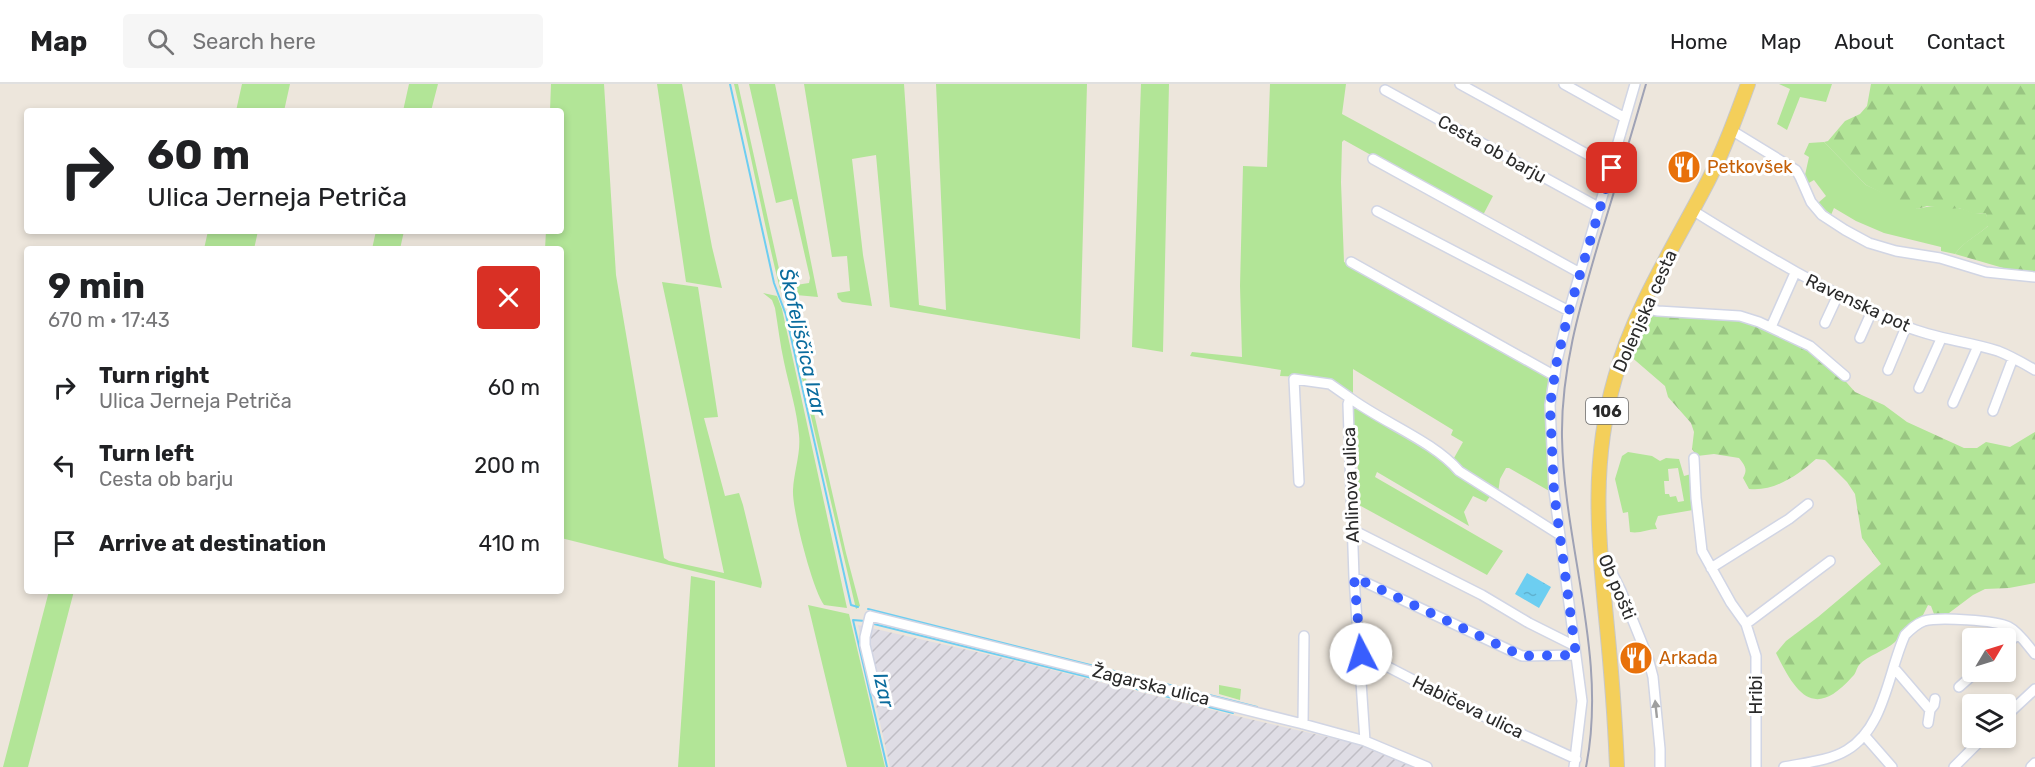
<!DOCTYPE html>
<html lang="en">
<head>
<meta charset="utf-8">
<style>
  body { margin:0; font-family:Rubik,sans-serif; background:#f6f6f6; color:#202124; height:100vh; display:flex; flex-direction:column; font-size:22px; white-space:nowrap }
  * { box-sizing:border-box; margin:0 }
  p { font-size:20px; color:#757577 }
  .icon { flex:none; width:33px; height:33px; fill:none; stroke:currentColor; stroke-width:2; stroke-linecap:round; stroke-linejoin:round }
  .map { position:relative; flex:1; overflow:hidden }
  .side { position:absolute; left:24px; top:162px; width:540px; height:348px; display:flex; flex-direction:column; background:#fff; border-radius:6px; box-shadow:0 3px 9px #0003 }
  .side>* { flex:none }
  .top-card { position:absolute; left:24px; top:24px; width:540px; height:126px; border-radius:6px; box-shadow:0 3px 9px #0003; background:#fff; color:#202124; overflow:hidden }
  .needle { width:39px; rotate:52deg }
  .tools { position:absolute; left:1962px; top:544px; display:grid; gap:12px }
  .tools a { display:grid; place-items:center; width:54px; height:54px; border-radius:6px; background:#fff; box-shadow:0 3px 9px #0003; font-size:30px }
  .pin { position:absolute; display:grid; place-items:center; width:51px; height:51px; color:#fff; margin:-26px; border-radius:12px; box-shadow:0 3px 9px #0006 }
  .me { position:absolute; width:66px; margin:-33px; rotate:355deg; stroke-linejoin:round; filter:drop-shadow(0 0 4px #0008) }
  .turn { display:flex; align-items:center; gap:21px; height:126px; padding:0 24px; font-size:27px }
  .turn .icon { width:78px; height:78px; stroke-width:2.5 }
  .turn b { display:block; font-size:42px; line-height:51px }
  .round { display:grid; place-items:center; flex:none; width:63px; height:63px; border-radius:6px; background:#f6f6f6 }
  .head { display:flex; align-items:center; justify-content:space-between; height:102px; padding:0 24px }
  h1 { font-size:36px; font-weight:700; line-height:45px }
  ul { padding:0; list-style:none }
  li { display:flex; align-items:center; gap:18px; height:78px; padding:0 24px }
  li div { flex:1 }
  li b { display:block; font-size:22px }
  li em { font-style:normal }
  header { display:flex; align-items:center; gap:36px; box-sizing:border-box; height:84px; padding:0 30px; background:#fff; border-bottom:2px solid #e0e0e0 }
  header strong { font-size:28px }
  nav { display:flex; gap:33px; margin-inline-start:auto; font-size:21px }
  .search { width:420px; height:54px; background:#f6f6f6; display:flex; align-items:center; gap:15px; box-sizing:border-box; padding:0 21px; border-radius:6px; color:#757577; font-size:22px }
  .map>svg:first-child { display:block }
  .industrial { fill:url(#industrial-furrows) }
  .grass { fill:#b2e597; fill-rule:evenodd }
  .forest { fill:url(#forest-firs) }
  .water { fill:url(#water-ripples) }
  .lines { fill:none; stroke-linecap:round; stroke-linejoin:round }
  .stream { stroke:#6dcef1; stroke-width:2 }
  .minor-casing { stroke:#d1d5e4; stroke-width:12 }
  .primary-casing { stroke:#c8c8c8; stroke-width:16 }
  .minor { stroke:#fff; stroke-width:9 }
  .primary { stroke:#f4cf5a; stroke-width:14 }
  .rail { stroke:#9fa2b5; stroke-width:2 }
  .oneway { fill:#9f9f9f }
  .route { stroke:#385efe; stroke-width:10; stroke-dasharray:0 18 }
  .labels { text-anchor:middle; dominant-baseline:central; stroke-width:6; stroke-linejoin:round; paint-order:stroke }
  .shield { fill:#fff; stroke:#6a6a6a; stroke-width:1.5 }
  .shield-label { font-size:16px; font-weight:bold; fill:#2a2a2a }
  .street-label { font-size:18px; fill:#2a2a2a; stroke:#fff }
  .food-label { font-size:18px; fill:#c56008; stroke:#fff; text-anchor:start }
  .water-label { font-size:20px; font-style:italic; fill:#0a6c9e; stroke:#fff }
</style>
</head>
<body>
<header>
<strong>Map</strong>
<div class="search"><svg class="icon" aria-label="search" viewBox="0 0 24 24"><circle cx="10" cy="10" r="6"/><path d="M15 15l6 6"/></svg>Search here</div>
<nav><a>Home</a><a>Map</a><a>About</a><a>Contact</a></nav>
</header>
<div class="map">
<svg width="2035" height="683" viewBox="0 0 2035 683">
  <defs>
    <pattern id="industrial-furrows" width="10" height="10" patternUnits="userSpaceOnUse" patternTransform="scale(1.5)"><rect width="10" height="10" fill="#dfdde5"/><path d="M-1 1l2-2M0 10L10 0M9 11l2-2" fill="none" stroke="#c0bec5"/></pattern>
    <pattern id="forest-firs" width="22" height="20" patternUnits="userSpaceOnUse" patternTransform="scale(1.5)"><rect width="22" height="20" fill="#b2e597"/><path d="M5 1l3.5 6h-7zM16 11l3.5 6h-7z" fill="#99c582"/></pattern>
    <pattern id="water-ripples" width="26" height="14" patternUnits="userSpaceOnUse" patternTransform="scale(1.5)"><rect width="26" height="14" fill="#6dcef1"/><path d="M2 4q2-2 4 0t4 0M15 11q2-2 4 0t4 0" fill="none" stroke="#5fb1cf"/></pattern>
  </defs>
  <rect width="100%" height="100%" fill="#ede6dc"/>
  <path class="industrial" d="M 858,541 L 1016,577 L 1232,631 L 1366,662 L 1418,683 L 890,683 Z"/>
  <path class="grass" d="M 242,0 L 290,0 L 284,27 L 236,27 Z
    M 409,0 L 438,0 L 431,27 L 403,27 Z
    M 551,0 L 604,0 L 616,191 L 664,474 L 669,477 L 724,489 L 662,198 L 698,203 L 718,333 L 704,334 L 725,412 L 739,409 L 743,421 L 762,499 L 761,504 L 561,454 L 561,165 L 545,165 L 546,147 L 561,147 L 561,27 L 550,27 Z
    M 657,0 L 682,0 L 712,163 L 722,204 L 686,198 Z
    M 734,0 L 738,0 L 783,203 L 809,199 L 810,194 L 792,115 L 776,119 L 749,0 L 775,0 L 818,213 L 785,210 L 780,205 C 763,137 751,68 734,0 Z
    M 804,0 L 904,0 L 919,221 L 946,226 L 936,0 L 1087,0 L 1080,255 L 890,223 L 876,71 L 852,75 L 863,171 L 872,222 L 842,218 L 838,214 L 837,209 L 850,207 L 847,172 L 832,173 Z
    M 1141,0 L 1169,0 L 1163,268 L 1132,263 Z
    M 1270,0 L 1346,0 L 1342,30 L 1493,112 L 1482,133 L 1344,56 L 1342,58 L 1341,98 L 1344,178 L 1547,291 L 1550,295 L 1551,408 L 1509,384 L 1506,384 L 1500,395 L 1498,409 L 1460,385 L 1454,374 L 1463,358 L 1451,351 L 1453,346 L 1353,285 L 1353,311 L 1304,293 L 1280,292 L 1281,286 L 1190,272 L 1192,268 L 1242,273 L 1240,202 L 1243,82 L 1267,83 Z
    M 1779,0 L 1832,0 L 1826,18 L 1800,13 L 1787,46 L 1777,40 L 1790,5 Z
    M 1824,58 L 1866,101 L 1918,125 C 1930,121 1945,123 1958,124 C 1968,125 1970,131 1986,129 L 1989,141 C 1978,152 1964,157 1955,170 L 1941,167 L 1941,163 L 1884,149 L 1856,137 L 1834,124 L 1831,131 L 1818,119 L 1826,112 L 1814,96 L 1807,100 L 1805,91 L 1809,73 L 1804,70 L 1809,59 Z
    M 208,147 L 258,147 L 254,165 L 204,165 Z
    M 376,147 L 404,147 L 400,165 L 372,165 Z
    M 763,209 L 777,212 L 782,225 L 847,524 L 824,521 C 812,504 792,426 793,406 C 794,387 801,369 799,351 C 797,326 789,302 784,278 C 780,260 778,242 775,224 L 772,216 Z
    M 787,230 L 792,233 L 846,469 L 860,522 L 856,525 Z
    M 1353,320 L 1360,326 L 1452,382 L 1491,411 L 1486,418 L 1473,412 L 1464,428 L 1469,442 L 1377,388 L 1375,393 L 1503,467 L 1487,491 L 1359,421 L 1358,386 L 1351,330 L 1351,322 Z
    M 1628,368 L 1652,372 L 1660,377 L 1666,374 L 1679,375 L 1684,392 L 1691,390 L 1693,426 L 1658,432 L 1655,440 L 1657,445 C 1648,445 1639,450 1630,448 L 1628,428 L 1623,429 L 1615,395 L 1622,372 ZM 1678,384 L 1684,417 L 1678,418 L 1676,412 L 1670,413 L 1669,410 L 1665,410 L 1664,397 L 1669,397 L 1668,385 Z
    M 691,492 L 715,497 L 715,683 L 678,683 Z
    M 49,507 L 74,507 L 28,683 L 3,683 Z
    M 808,521 L 849,530 L 885,683 L 847,683 Z
    M 1219,601 L 1241,605 L 1240,616 L 1219,610 Z"/>
  <path class="forest" d="M 1871,0 L 2035,0 L 2035,190 L 2024,190 L 1955,170 C 1964,157 1977,152 1988,142 L 1986,129 L 1974,130 L 1959,124 L 1950,125 L 1927,122 L 1918,125 L 1909,123 L 1866,101 L 1824,58 L 1828,57 L 1845,37 L 1860,30 L 1867,22 Z
    M 1674,230 L 1743,233 L 1811,266 L 1832,282 L 1855,308 L 1884,321 L 1907,338 L 1964,364 L 1977,364 L 1986,358 L 2010,363 L 2035,348 L 2035,499 L 2009,504 L 1985,505 L 1973,511 L 1945,532 L 1934,530 L 1931,522 L 1928,521 L 1922,533 C 1910,537 1903,550 1895,558 C 1885,567 1868,571 1859,581 C 1856,585 1856,590 1852,593 C 1814,636 1796,610 1776,569 L 1786,557 L 1818,533 L 1881,480 L 1862,454 L 1855,410 L 1847,398 L 1825,376 L 1816,375 C 1798,391 1774,408 1749,405 L 1743,394 C 1748,385 1745,382 1739,374 L 1714,370 L 1697,372 L 1692,365 L 1694,348 L 1691,339 L 1668,313 L 1665,302 L 1629,271 L 1647,232 Z"/>
  <path class="water" d="M 1527,489 L 1551,503 L 1539,524 L 1515,510 Z"/>
  <g class="lines">
    <path class="stream" d="M 730,0 L 774,199 L 786,231 L 851,521 L 858,523
      M 868,525 L 1257,623
      M 865,537 L 853,536 L 887,683
      M 874,540 L 1233,629"/>
    <defs>
      <path id="minor" d="M 1460,0 L 1612,84
        M 1564,0 L 1625,34
        M 1385,6 L 1600,124
        M 1731,46 L 1796,86 L 1800,93 L 1811,118 L 1822,131 L 1845,146 L 1869,159 L 1896,167 L 1940,174 L 1986,188 L 2035,193
        M 1373,75 L 1580,189
        M 1692,126 C 1761,169 1830,210 1905,242 C 1935,255 1967,257 1998,267 C 2011,272 2023,279 2035,286
        M 1377,127 L 1569,227
        M 1351,178 L 1555,292
        M 1642,224 L 1658,227 L 1740,232 L 1759,238 L 1810,262 L 1845,292
        M 1825,239 L 1838,211
        M 1771,243 L 1795,189
        M 1860,254 L 1872,227
        M 1888,286 L 1906,243
        M 1919,304 L 1941,255
        M 1350,314 C 1384,339 1433,357 1459,387 L 1560,451
        M 1953,319 L 1978,262
        M 1993,327 L 2013,274
        M 1694,374 L 1696,414 L 1702,467 L 1731,519 L 1746,540 L 1756,572 L 1756,683
        M 1299,398 L 1294,295 L 1330,300 L 1350,314 L 1348,320 L 1354,493 L 1365,657
        M 1353,446 L 1482,511 L 1529,539 L 1575,562
        M 1603,471 L 1621,507 L 1648,574 L 1653,593 L 1660,665 L 1660,683
        M 1711,484 L 1789,435 L 1808,420
        M 1354,493 L 1522,572 L 1576,571
        M 1746,540 L 1830,477
        M 2006,561 L 2018,550
        M 1361,569 L 1491,636 L 1576,675
        M 1894,584 L 1930,626 L 1934,621 L 1935,615
        M 1959,603 L 1976,588
        M 885,618 L 876,607 L 865,561 L 865,553 L 870,532 L 1303,640 L 1365,657 L 1427,683
        M 2006,632 L 2035,605
        M 1928,639 L 1930,626
        M 1303,640 L 1304,552
        M 1864,651 L 1892,683
        M 1574,683 L 1582,617 L 1554,407 L 1550,321 L 1557,277 L 1569,227 L 1635,0
        M 1784,683 C 1804,679 1829,677 1847,666 C 1885,643 1888,588 1905,551 C 1911,545 1916,540 1924,537 C 1938,533 1996,536 2009,543 C 2019,548 2028,562 2035,570
        M 1954,683 L 1983,654
        M 2031,683 L 2035,679"/>
      <path id="primary" d="M 1617,683 C 1615,633 1611,583 1606,533 C 1598,449 1591,377 1615,294 C 1634,224 1675,161 1708,97 C 1724,66 1736,33 1748,0"/>
    </defs>
    <use href="#minor" class="minor-casing"/>
    <use href="#primary" class="primary-casing"/>
    <use href="#minor" class="minor"/>
    <use href="#primary" class="primary"/>
    <path class="rail" d="M 1586,683 C 1608,573 1564,463 1562,353 C 1561,285 1580,222 1599,157 C 1615,105 1631,52 1646,0"/>
  </g>
  <defs><path id="oneway-solid" d="M-6-.8H1V-3.2L6.5 0L1 3.2V.8H-6Z" transform="scale(1.5)"/></defs>
  <use class="oneway" href="#oneway-solid" transform="translate(1656 625) rotate(-96)"/>
  <g class="lines">
    <path class="route" d="M 1361,570 L 1354,493 L 1522,572 L 1576,571 L 1554,408 L 1550,321 L 1557,277 L 1569,227 L 1612,84"/>
  </g>
  <defs>
    <symbol id="restaurant-disc" viewBox="-11 -11 22 22"><circle r="9.5" fill="#e8710a" stroke="#fff"/><path d="M-5-6h1v4h1v-4h1v4h1v-4h1v5L-1.5 .5V6h-2V.5L-5-1ZM5-6V6H3V1.5H1.5Q1.5-4 5-6Z" fill="#fff"/></symbol>
  </defs>
  <g fill-rule="evenodd">
    <use href="#restaurant-disc" x="1665" y="64" width="38" height="38"/>
    <use href="#restaurant-disc" x="1617" y="555" width="38" height="38"/>
  </g>
  <g class="labels">
    <rect class="shield" x="1586" y="314" width="42" height="26" rx="4.5"/>
    <g class="shield-label">
      <text x="1607" y="327">106</text>
    </g>
    <g class="street-label">
      <text transform="translate(1492 65) rotate(29)">Cesta ob barju</text>
      <text transform="translate(1858 219) rotate(25)">Ravenska pot</text>
      <text transform="translate(1645 227) rotate(-66)">Dolenjska cesta</text>
      <text transform="translate(1351 401) rotate(-92)">Ahlinova ulica</text>
      <text transform="translate(1617 503) rotate(67)">Ob pošti</text>
      <text transform="translate(1151 601) rotate(14)">Žagarska ulica</text>
      <text transform="translate(1756 611) rotate(-90)">Hribi</text>
      <text transform="translate(1468 623) rotate(26)">Habičeva ulica</text>
    </g>
    <g class="food-label">
      <text x="1707" y="83">Petkovšek</text>
      <text x="1659" y="574">Arkada</text>
    </g>
    <g class="water-label">
      <text transform="translate(803 258) rotate(77)">Škofeljščica Izar</text>
      <text transform="translate(884 606) rotate(77)">Izar</text>
    </g>
  </g>
</svg>
<div class="tools">
<a><svg class="needle" viewBox="-14 -14 28 28"><path d="M0-13l5 13h-10z" fill="#e53935"/><path d="M0 13l5-13h-10z" fill="#757577"/></svg></a>
<a><svg class="icon" aria-label="layers" viewBox="0 0 24 24"><path d="M12 4l9 5-9 5-9-5zM3 14l9 5 9-5"/></svg></a>
</div>
<div class="pin" style="left:1612px;top:84px;background:#d93025"><svg class="icon" aria-label="arrive" viewBox="0 0 24 24"><path d="M6 21V4h12l-3 4 3 4H6"/></svg></div>
<svg class="me" style="left:1361px;top:570px" viewBox="-20 -20 40 40"><circle r="19" fill="#fff"/><path d="M0-13L10 11 0 6-10 11z" fill="#385efe"/></svg>
<div class="top-card">
<div class="turn"><svg class="icon" aria-label="right" viewBox="0 0 24 24"><path d="M7 20v-9h11M14 6l5 5-5 5"/></svg><div><b>60 m</b>Ulica Jerneja Petriča</div></div>
</div>
<section class="side">
<div class="head"><div><h1>9 min</h1><p>670 m · 17:43</p></div><a class="round" style="background:#d93025;color:#fff"><svg class="icon" aria-label="close" viewBox="0 0 24 24"><path d="M6 6l12 12M18 6L6 18"/></svg></a></div>
<ul>
<li><svg class="icon" aria-label="right" viewBox="0 0 24 24"><path d="M7 20v-9h11M14 6l5 5-5 5"/></svg><div><b>Turn right</b><p>Ulica Jerneja Petriča</p></div><em>60 m</em></li>
<li><svg class="icon" aria-label="left" viewBox="0 0 24 24"><path d="M17 20v-9H6M10 6l-5 5 5 5"/></svg><div><b>Turn left</b><p>Cesta ob barju</p></div><em>200 m</em></li>
<li><svg class="icon" aria-label="arrive" viewBox="0 0 24 24"><path d="M6 21V4h12l-3 4 3 4H6"/></svg><div><b>Arrive at destination</b></div><em>410 m</em></li>
</ul>
</section>
</div>
</body>
</html>
